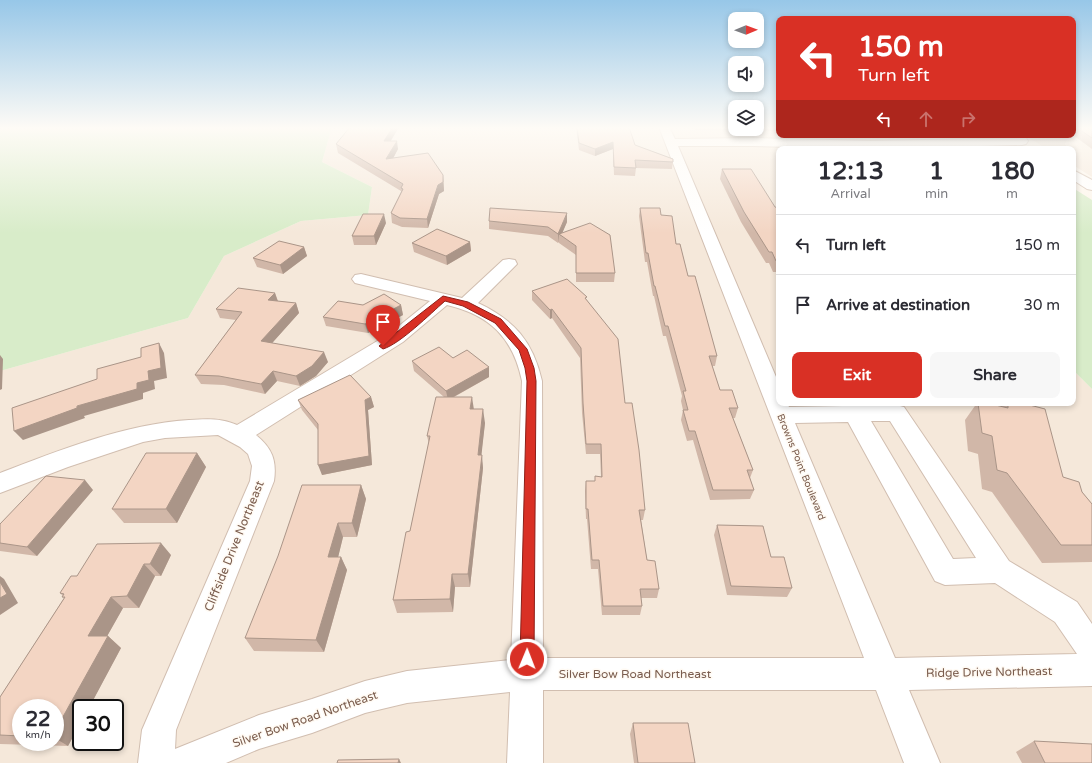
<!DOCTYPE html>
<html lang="en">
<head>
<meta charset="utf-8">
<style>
  body { margin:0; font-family:"Varela Round",sans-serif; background:#f7f7f7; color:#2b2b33; height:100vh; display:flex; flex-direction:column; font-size:15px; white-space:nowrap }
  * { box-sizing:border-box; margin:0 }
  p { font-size:13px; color:#7c7c81 }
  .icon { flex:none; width:22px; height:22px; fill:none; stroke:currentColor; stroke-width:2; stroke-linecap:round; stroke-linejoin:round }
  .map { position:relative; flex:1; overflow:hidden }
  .panel { position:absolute; left:776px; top:146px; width:300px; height:260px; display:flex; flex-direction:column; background:#fff; border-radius:8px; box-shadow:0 2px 6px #0003 }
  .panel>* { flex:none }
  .top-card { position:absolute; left:776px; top:16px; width:300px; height:122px; border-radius:8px; box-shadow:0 2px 6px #0003; background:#d93025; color:#fff; overflow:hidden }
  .needle { width:26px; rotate:89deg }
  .fabs { position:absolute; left:728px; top:12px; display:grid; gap:8px }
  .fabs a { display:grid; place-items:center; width:36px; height:36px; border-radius:8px; background:#fff; box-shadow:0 2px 6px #0003; font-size:20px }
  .speed { position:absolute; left:12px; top:699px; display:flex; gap:8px; font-size:20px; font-weight:700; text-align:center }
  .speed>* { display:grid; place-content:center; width:52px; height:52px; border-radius:50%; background:#fff; box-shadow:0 2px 6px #0003; line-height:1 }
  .speed small { font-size:10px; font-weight:400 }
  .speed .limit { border:2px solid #111; border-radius:6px; background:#fff; color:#111 }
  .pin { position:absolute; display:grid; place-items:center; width:34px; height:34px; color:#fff; margin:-41px -17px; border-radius:50% 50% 50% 0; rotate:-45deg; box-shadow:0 0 4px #0007 }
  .pin .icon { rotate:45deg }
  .me { position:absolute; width:44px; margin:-22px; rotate:1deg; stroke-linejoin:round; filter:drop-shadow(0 0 3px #0008) }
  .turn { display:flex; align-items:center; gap:14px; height:84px; padding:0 16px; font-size:18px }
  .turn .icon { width:52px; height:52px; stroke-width:2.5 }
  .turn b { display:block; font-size:28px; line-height:34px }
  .lanes { display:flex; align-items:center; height:38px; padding:0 16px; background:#0003; justify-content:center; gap:20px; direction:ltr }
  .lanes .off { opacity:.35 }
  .eta { display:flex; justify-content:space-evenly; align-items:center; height:68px; text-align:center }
  .eta b { font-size:24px; font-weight:800; line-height:28px }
  .button { display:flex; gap:8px; margin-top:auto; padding:8px 16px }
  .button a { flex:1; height:46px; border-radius:8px; background:#d93025; color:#fff; font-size:16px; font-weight:800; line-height:46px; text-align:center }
  .button a+a { background:#f7f7f7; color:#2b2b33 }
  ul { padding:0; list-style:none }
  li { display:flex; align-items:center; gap:12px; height:60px; padding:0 16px; border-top:1px solid #e1e1e2 }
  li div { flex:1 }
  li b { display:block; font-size:15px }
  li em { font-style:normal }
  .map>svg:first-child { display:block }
  .residential { fill:#f5e8da; fill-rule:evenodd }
  .green { fill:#d8ecc9 }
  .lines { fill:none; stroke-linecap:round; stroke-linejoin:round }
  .minor-casing { stroke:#d1beb0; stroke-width:2 }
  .minor { fill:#fff; fill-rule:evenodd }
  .wall { fill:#d1b7a8; fill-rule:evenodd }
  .shaded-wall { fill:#aa9588 }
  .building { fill:#f3d5c3; stroke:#aa9588 }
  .route { fill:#d93025; stroke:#8d1f18 }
  .labels { text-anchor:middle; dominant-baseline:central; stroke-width:3; stroke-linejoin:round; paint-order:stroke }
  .street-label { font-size:10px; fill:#7a5c4d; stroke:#fffaf3 }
  .near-street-label { font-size:12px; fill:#7a5c4d; stroke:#fffaf3 }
</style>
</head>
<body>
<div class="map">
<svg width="1092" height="763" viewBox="0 0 1092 763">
  <rect width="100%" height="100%" fill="#fdf6ec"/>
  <path class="residential" d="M 332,127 L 735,127 L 735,129 L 757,129 L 779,127 L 779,135 L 997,135 L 1017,149 L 779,149 L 779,403 L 1073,403 L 1073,370 L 1092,389 L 1092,763 L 0,763 L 0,371 L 188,318 L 224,256 L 301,221 L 368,215 L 372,187 L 322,162 ZM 21,708 L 55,708 L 55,742 L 21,742 ZM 81,708 L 115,708 L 115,742 L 81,742 Z
    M 1073,127 L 1092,127 L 1092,177 L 1073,165 L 1073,149 L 1047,149 L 1024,135 L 1073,135 Z"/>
  <path class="green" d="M 0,127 L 332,127 L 322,162 L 372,187 L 368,215 L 301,221 L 224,256 L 188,318 L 0,371 Z
    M 1073,188 L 1092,200 L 1092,389 L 1073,370 Z"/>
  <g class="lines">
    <defs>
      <path id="minor" d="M 659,127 L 669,127 L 675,139 L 752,138 L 870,141 L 1026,138 L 1028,141 L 1026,144 L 1022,145 L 870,149 L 752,146 L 678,146 L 779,384 L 779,403 L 787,403 L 789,407 L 896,405 L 904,407 L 1009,561 L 1077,602 L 1092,624 L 1092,686 L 909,690 L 940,763 L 904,763 L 876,690 L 543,690 L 543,763 L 507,763 L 510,692 L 407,703 L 365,713 L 312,733 L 259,749 L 226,763 L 138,763 L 142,730 L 250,481 L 252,466 L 248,454 L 240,447 L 218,435 L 165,438 L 143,442 L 68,467 L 0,493 L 0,473 C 60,450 125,424 189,420 C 207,419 221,418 237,425 L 389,334 L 430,301 L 355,283 L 352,279 L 355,275 L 361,274 L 462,298 L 503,260 L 509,259 L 515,260 L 517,264 L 478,303 C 514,320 533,341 542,381 L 543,658 L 864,658 ZM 447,305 C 490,315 513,338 522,381 L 511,660 L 407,671 L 365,681 L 312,699 L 259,715 L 175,749 L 176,730 L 274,481 C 277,460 272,448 256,435 L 403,342 ZM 871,421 L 890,421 L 976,558 L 953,559 ZM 848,422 L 935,581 L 945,585 L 995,583 L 1055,622 L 1077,654 L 895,658 L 795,423 Z
        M 1073,170 L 1092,180 L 1092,190 L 1087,189 L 1073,180 Z"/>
    </defs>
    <use href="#minor" class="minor-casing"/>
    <use href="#minor" class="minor"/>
  </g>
  <path class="wall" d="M 350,127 L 399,127 L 390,141 L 398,149 L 393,158 L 443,175 L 444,191 L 439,194 L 428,228 L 402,227 L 392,223 L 391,213 L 401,192 L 401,191 L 338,153 L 336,144 Z
    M 576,127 L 629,127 L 635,145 L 673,159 L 672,169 L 636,168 L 635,176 L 614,175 L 613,149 L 595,156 L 579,150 Z
    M 693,127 L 735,127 L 735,129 L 757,129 L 757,127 L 779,127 L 779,131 L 696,130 L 694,129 Z
    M 1073,127 L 1092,127 L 1092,149 L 1073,135 Z
    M 722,169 L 779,210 L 779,272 L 773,272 L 769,263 L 766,263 L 741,222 L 720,179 Z
    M 640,208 L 661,215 L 676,244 L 717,356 L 715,366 L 712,366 L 720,390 L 738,408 L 735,418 L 733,418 L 753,470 L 750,478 L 754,490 L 750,499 L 710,500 L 693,440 L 687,441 L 681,420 L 683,410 L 681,401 L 682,396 L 666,336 L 663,336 L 654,296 L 653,296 L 647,262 L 645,262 L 639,216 Z
    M 567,213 L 567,222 L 562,233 L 615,273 L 614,282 L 576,282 L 576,255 L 559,243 L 559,242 L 558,243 L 548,236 L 489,229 L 489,221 Z
    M 386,223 L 376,245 L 354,245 L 352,236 Z
    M 470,242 L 471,251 L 447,265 L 414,252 L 412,243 Z
    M 304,247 L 307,256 L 283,274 L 257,267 L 253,258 Z
    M 532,291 L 587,300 L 625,403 L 645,510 L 643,520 L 641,520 L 647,560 L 659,589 L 657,598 L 641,598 L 642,606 L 640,615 L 602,615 L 598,569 L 591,569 L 587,519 L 586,519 L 585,491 L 586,481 L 595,481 L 595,476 L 601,477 L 600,454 L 586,454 L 582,413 L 580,358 L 552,318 L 550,319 L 532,300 Z
    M 275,293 L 278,301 L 296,303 L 299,313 L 272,343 L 328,362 L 316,376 L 300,386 L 277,381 L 265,394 L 224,385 L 201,384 L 195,375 L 236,320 L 220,318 L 216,309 Z
    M 363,305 L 401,305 L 403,315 L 368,333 L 326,326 L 323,317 Z
    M 453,358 L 489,377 L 454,397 L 473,409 L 485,423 L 481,455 L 483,468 L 470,587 L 455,587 L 453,612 L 397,613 L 393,600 L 410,531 L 429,444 L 427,436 L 444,397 L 414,371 L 412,361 Z
    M 371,397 L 374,407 L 368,410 L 372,465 L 322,475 L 318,430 L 302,410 L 298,400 Z
    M 977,403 L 987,403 L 1001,407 L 1004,403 L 1022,403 L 1063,477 L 1082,492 L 1092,504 L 1092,562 L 1042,563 L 992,492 L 982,489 L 978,454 L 968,451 L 965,420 Z
    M 197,453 L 206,467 L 177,523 L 124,523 L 112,509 Z
    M 361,485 L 366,499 L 357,537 L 343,537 L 338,557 L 341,557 L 347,570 L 324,652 L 254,651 L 245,638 Z
    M 93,490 L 37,556 L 0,551 L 0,524 Z
    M 717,525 L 771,557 L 792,588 L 787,597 L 727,595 L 714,535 Z
    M 171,555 L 161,576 L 155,576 L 139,608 L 123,608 L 107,636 L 108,636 L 121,648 L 68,746 L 0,744 L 0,697 L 64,598 L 62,597 L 63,596 L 60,593 L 77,576 ZM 21,708 L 55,708 L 55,742 L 21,742 Z
    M 633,723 L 695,763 L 634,763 L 630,734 Z
    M 1034,741 L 1092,763 L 1022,763 L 1016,752 Z"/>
  <path class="shaded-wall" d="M 393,127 L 399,127 L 386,149 L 384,141 Z
    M 397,141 L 398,149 L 388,168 L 386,159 Z
    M 613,142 L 613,149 L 595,156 L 595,149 Z
    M 443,175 L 444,191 L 439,194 L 428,228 L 427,219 L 438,185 Z
    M 567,213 L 567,222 L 561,236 L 559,234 L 558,243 L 558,234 Z
    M 384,214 L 386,223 L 376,245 L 374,236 Z
    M 470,242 L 471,251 L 447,265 L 446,256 Z
    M 304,247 L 307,256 L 283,274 L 280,265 Z
    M 275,293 L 278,302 L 268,300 Z
    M 296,303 L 299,313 L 265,351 L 261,341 Z
    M 401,305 L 403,315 L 368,333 L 365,324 Z
    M 552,309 L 552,318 L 550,319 L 550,310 Z
    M 159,343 L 164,353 L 167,378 L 154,381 L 155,389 L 143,393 L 143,399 L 84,416 L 85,418 L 23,440 L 14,431 L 137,383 L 148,371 Z
    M 324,352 L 328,362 L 316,376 L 300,386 L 296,376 Z
    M 0,355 L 3,359 L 2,389 L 0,390 Z
    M 489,367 L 489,377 L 448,400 L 446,391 Z
    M 273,371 L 277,381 L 265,394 L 261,384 Z
    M 371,397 L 374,407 L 368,410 L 372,465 L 322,475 L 318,465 L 365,400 Z
    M 472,397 L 474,410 L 470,409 Z
    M 483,409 L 485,423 L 480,468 L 478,455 Z
    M 197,453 L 206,467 L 177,523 L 166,509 Z
    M 482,455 L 483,468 L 470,587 L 468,574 Z
    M 85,480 L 93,490 L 37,556 L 27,547 Z
    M 361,485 L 366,499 L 357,537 L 352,523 Z
    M 338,523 L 343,537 L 335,570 L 328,557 Z
    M 161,543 L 171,555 L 161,576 L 150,564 Z
    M 341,557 L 347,570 L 324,652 L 316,640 Z
    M 144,564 L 155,576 L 139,608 L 127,596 Z
    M 452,574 L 455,587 L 453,612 L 450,599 Z
    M 0,576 L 4,579 L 18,603 L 0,615 Z
    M 111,597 L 123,608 L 101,647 L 88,636 Z
    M 108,636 L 121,648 L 89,708 L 81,708 L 81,722 L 68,746 L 55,738 L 55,731 Z
    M 399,759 L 401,763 L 398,763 Z"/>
  <path class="building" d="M 350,127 L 393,127 L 384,141 L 397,141 L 386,159 L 428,153 L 443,175 L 443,182 L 438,185 L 427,219 L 400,218 L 391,213 L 403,189 L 401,188 L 403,184 L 336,144 Z
    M 577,127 L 629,127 L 635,145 L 673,159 L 673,162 L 635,160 L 636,168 L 614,167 L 613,142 L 595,149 L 579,143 Z
    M 1076,127 L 1092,127 L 1092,138 Z
    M 722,169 L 751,169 L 775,207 L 778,208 L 779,210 L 779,261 L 776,261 L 772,252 L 769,252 L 744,212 Z
    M 490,208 L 567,213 L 558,234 L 548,227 L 489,221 Z
    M 640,208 L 660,208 L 661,215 L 672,216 L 676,244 L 680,244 L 688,276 L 695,276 L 717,356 L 709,356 L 720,390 L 732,390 L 738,408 L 729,408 L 753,470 L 747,470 L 754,490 L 713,490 L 695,431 L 689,431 L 683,410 L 688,410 L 683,391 L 686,391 L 668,326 L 665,326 L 655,286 L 654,286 L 648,253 L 646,253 Z
    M 363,214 L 384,214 L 374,236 L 352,236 Z
    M 590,223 L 610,235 L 615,273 L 576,273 L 576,246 L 559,234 Z
    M 437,229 L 470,242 L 446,256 L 412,243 Z
    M 279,241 L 304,247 L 280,265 L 253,258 Z
    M 567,279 L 587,297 L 585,298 L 618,339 L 625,403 L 632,403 L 639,450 L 645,510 L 639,510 L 647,560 L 655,561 L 659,589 L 640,589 L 642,606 L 603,606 L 599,560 L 592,560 L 588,509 L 586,509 L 586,481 L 595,481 L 595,476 L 602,477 L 601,444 L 586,444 L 583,403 L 581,348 L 552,309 L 550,310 L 532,291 Z
    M 238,288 L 275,293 L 268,300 L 296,303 L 261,341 L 324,352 L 312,366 L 296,376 L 273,371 L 261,384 L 219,376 L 195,375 L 242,312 L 216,309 Z
    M 384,294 L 401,305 L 365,324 L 323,317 L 338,301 L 363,305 Z
    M 159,343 L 161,368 L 148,371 L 149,380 L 137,383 L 137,389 L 77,406 L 77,408 L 14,431 L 12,408 L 97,379 L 97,369 L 141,357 L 141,348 Z
    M 439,347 L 453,358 L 467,350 L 489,367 L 446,391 L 412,361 Z
    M 350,375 L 371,397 L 365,400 L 369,456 L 318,465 L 318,424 L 298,400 Z
    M 436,397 L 472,397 L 470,409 L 483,409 L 478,455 L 482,455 L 468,574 L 452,574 L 450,599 L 393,600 L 406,532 L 410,531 L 430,436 L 427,436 Z
    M 978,403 L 987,403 L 1008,408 L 1008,403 L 1022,403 L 1045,409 L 1063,477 L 1079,482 L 1082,492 L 1092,504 L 1092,545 L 1061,545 L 1007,473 L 997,470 L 992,436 L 982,433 Z
    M 146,453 L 197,453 L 166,509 L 112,509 Z
    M 46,476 L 85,480 L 27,547 L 0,543 L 0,524 Z
    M 302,485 L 361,485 L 352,523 L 338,523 L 328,557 L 341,557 L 316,640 L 245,638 L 278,556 Z
    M 717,525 L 763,526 L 771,557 L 784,557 L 792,588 L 731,586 Z
    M 161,543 L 150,564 L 144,564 L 127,596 L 111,597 L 88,636 L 108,636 L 55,731 L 55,708 L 21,708 L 21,736 L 0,735 L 0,697 L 65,597 L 62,597 L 64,594 L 60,593 L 71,576 L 77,576 L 97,544 Z
    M 0,582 L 7,594 L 0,598 Z
    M 633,723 L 688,723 L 695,763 L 638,763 Z
    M 1034,741 L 1092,744 L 1092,763 L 1045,763 Z
    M 399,759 L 398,763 L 337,763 L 338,760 Z"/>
  <linearGradient id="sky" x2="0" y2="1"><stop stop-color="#97c7e8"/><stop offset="0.55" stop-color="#fefbf6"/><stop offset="1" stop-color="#fefbf6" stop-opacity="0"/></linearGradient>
  <rect width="1092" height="233" fill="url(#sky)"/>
  <path class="route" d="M 443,296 L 468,302 L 501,319 L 527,349 L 534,368 L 536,381 L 534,659 L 532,664 L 527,666 L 522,664 L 520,659 L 527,381 L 525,368 L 519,350 L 495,323 L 463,306 L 445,301 C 430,314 400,344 383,349 L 379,346 Z"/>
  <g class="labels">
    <g class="street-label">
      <text transform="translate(801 467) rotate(68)">Browns Point Boulevard</text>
    </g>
    <g class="near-street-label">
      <text transform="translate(234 546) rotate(-68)">Cliffside Drive Northeast</text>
      <text transform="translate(989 672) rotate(-1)">Ridge Drive Northeast</text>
      <text x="635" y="674">Silver Bow Road Northeast</text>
      <text transform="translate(305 719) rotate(-19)">Silver Bow Road Northeast</text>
    </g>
  </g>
</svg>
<div class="fabs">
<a><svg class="needle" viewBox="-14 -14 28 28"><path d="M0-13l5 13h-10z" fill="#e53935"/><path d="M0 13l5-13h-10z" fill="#7c7c81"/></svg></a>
<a><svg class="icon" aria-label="sound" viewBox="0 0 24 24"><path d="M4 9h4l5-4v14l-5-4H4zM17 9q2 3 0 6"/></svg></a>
<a><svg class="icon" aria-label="layers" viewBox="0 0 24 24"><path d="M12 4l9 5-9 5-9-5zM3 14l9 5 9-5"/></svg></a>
</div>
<div class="speed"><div>22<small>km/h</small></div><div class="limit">30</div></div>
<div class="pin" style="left:383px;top:346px;background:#d93025"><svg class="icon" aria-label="arrive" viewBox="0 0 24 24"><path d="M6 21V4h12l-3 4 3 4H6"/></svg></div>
<svg class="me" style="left:527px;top:659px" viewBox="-20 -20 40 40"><circle r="17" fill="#d93025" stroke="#fff" stroke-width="3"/><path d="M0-11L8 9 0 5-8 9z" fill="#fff"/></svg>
<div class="top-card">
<div class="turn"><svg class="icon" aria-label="left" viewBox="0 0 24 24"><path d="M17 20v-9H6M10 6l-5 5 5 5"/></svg><div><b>150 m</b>Turn left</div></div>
<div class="lanes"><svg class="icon" aria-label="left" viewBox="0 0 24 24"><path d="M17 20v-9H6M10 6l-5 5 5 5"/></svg><svg class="icon off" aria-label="ahead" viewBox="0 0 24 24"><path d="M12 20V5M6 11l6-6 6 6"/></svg><svg class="icon off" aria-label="right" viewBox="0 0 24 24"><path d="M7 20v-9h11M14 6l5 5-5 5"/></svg></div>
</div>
<section class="panel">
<div class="eta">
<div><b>12:13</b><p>Arrival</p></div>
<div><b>1</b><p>min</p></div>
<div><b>180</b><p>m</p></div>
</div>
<ul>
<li><svg class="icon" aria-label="left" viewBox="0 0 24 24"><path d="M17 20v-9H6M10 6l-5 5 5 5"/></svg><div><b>Turn left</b></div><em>150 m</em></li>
<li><svg class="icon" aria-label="arrive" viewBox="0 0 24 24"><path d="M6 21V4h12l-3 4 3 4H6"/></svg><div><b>Arrive at destination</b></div><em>30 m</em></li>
</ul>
<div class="button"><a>Exit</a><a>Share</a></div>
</section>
</div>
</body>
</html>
